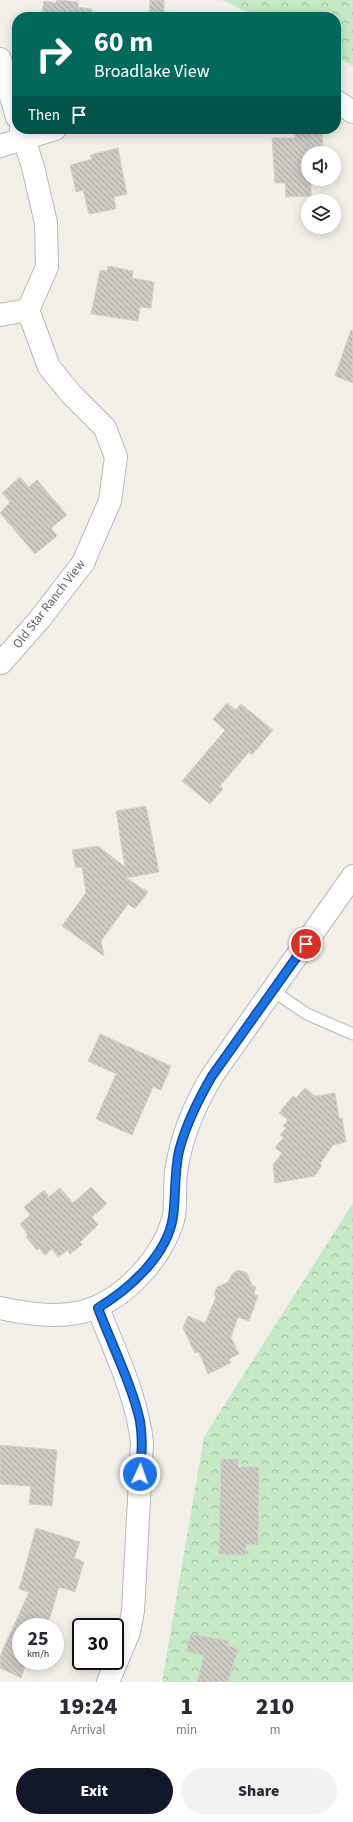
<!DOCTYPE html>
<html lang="en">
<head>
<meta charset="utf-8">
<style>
  body { margin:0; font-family:"Source Sans 3",sans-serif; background:#f2f2f3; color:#2b2b33; height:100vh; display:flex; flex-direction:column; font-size:15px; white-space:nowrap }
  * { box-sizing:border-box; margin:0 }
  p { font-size:13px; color:#7c7c81 }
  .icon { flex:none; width:22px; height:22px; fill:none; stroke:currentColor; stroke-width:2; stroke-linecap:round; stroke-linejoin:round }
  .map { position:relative; height:1682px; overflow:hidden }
  .drawer { display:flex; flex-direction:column; background:#fff; flex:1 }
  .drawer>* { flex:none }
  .hud { position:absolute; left:12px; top:12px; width:329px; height:122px; border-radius:16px; box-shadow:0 2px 10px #0003; background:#00695c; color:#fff; overflow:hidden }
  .tools { position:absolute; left:301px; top:146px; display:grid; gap:8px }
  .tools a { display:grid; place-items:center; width:40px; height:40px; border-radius:50%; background:#fff; box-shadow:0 2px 10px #0003; font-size:20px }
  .speed { position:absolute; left:12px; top:1618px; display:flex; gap:8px; font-size:20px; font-weight:700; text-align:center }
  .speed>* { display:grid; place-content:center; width:52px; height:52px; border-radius:50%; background:#fff; box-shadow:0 2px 10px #0003; line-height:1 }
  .speed small { font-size:10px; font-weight:400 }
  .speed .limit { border:2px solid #111; border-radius:6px; background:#fff; color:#111 }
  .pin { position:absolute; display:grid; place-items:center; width:34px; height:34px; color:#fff; margin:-17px; border:2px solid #fff; border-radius:50%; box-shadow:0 1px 4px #0007 }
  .me { position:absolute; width:44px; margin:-22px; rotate:3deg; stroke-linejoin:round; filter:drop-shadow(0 0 3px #0008) }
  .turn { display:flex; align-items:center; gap:14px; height:84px; padding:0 16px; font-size:18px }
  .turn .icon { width:52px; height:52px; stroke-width:2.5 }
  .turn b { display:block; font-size:28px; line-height:34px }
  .then { display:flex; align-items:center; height:38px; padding:0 16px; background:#0003; gap:8px; font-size:15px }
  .eta { display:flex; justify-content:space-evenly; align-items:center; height:68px; text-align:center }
  .eta b { font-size:24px; font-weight:800; line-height:28px }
  .action { display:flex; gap:8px; margin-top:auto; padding:8px 16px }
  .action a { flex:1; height:46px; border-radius:24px; background:#111827; color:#fff; font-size:16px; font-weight:800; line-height:46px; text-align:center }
  .action a+a { background:#f2f2f3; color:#2b2b33 }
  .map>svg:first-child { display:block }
  .forest { fill:url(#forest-crowns) }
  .building { fill:url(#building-back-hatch); stroke:#d6d1c6 }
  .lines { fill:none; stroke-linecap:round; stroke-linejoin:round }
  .service-casing { stroke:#b5b8bc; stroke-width:13 }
  .minor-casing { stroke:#b5b8bc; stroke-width:24 }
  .service { stroke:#fff; stroke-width:11 }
  .minor { stroke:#fff; stroke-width:22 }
  .route-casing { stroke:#114b97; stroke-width:10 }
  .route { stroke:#1a73e8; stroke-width:7 }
  .labels { text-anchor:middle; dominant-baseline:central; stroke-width:3.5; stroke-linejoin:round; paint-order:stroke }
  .street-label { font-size:13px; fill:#5f6368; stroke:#fff }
</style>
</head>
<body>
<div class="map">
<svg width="353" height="1682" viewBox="0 0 353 1682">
  <defs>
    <pattern id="forest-crowns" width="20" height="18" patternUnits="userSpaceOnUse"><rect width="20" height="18" fill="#c5e8c5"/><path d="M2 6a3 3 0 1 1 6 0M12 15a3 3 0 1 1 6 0" fill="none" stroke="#a3c0a4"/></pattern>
    <pattern id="building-back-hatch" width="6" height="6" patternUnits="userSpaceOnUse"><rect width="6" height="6" fill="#cccac5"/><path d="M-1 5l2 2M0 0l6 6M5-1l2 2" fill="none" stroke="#a9a8a4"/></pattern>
  </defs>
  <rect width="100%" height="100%" fill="#f1efe8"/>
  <path class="forest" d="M 222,0 L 353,0 L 353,66 L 336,56 L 336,17 L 257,17 Z
    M 353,1203 L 353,1682 L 162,1682 L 204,1437 Z"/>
  <path class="building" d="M 57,0 L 78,2 L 78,7 L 92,9 L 91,17 L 41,17 L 44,1 L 56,3 Z
    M 150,0 L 164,0 L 164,17 L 149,17 Z
    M 322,131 L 323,153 L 308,153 L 308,179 L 324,179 L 324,181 L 311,182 L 311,196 L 286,197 L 285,183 L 275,183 L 272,138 L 295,138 L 295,132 Z
    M 118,148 L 127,194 L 114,197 L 116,209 L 89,214 L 83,190 L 76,192 L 70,165 L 92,159 L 90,155 Z
    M 108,266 L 133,271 L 132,278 L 154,282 L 151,308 L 140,307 L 138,321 L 91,314 L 100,270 L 107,271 Z
    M 351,330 L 353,330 L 353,383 L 335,376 Z
    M 20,477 L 29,487 L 37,480 L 67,515 L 51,528 L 57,536 L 35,554 L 0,513 L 10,502 L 2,493 Z
    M 227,703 L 236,710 L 241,704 L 273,730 L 252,755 L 249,752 L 220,786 L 223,789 L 210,804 L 182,781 L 225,730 L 213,719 Z
    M 146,806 L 159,872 L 126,878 L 148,892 L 135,909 L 128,904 L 101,941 L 104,956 L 62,926 L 86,893 L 82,867 L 76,868 L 72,850 L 98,846 L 125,867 L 116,811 Z
    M 100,1034 L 171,1066 L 161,1090 L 153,1087 L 132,1135 L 96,1119 L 116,1074 L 88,1061 Z
    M 305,1088 L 315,1096 L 335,1093 L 339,1118 L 342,1118 L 346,1142 L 333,1145 L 320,1164 L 322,1165 L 315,1176 L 275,1183 L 273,1165 L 282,1153 L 275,1148 L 284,1137 L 280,1135 L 286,1128 L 283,1126 L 288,1120 L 279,1113 L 293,1096 L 296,1098 Z
    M 91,1187 L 107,1204 L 92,1217 L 98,1225 L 80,1242 L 82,1245 L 70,1254 L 68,1250 L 58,1257 L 52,1249 L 45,1255 L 39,1248 L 37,1250 L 26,1237 L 28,1235 L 20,1224 L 30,1215 L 24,1207 L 44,1190 L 49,1197 L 60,1188 L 73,1203 Z
    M 238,1270 L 247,1273 L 252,1285 L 256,1287 L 254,1294 L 258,1296 L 249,1321 L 238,1317 L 231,1337 L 239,1354 L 229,1359 L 231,1363 L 208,1374 L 199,1352 L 195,1353 L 183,1328 L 188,1316 L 205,1323 L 216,1297 L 214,1294 L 217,1287 L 228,1282 L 232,1274 Z
    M 0,1445 L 57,1450 L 52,1506 L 29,1504 L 31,1486 L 0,1484 Z
    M 221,1459 L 238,1459 L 238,1467 L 259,1467 L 258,1545 L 246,1544 L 246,1555 L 219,1554 Z
    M 36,1528 L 80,1542 L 74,1558 L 84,1562 L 75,1592 L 59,1587 L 47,1627 L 21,1627 L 21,1661 L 27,1661 L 21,1678 L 0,1668 L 0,1656 L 29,1592 L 19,1589 Z
    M 191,1634 L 228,1641 L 226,1645 L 238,1649 L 228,1682 L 197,1682 L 204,1656 L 186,1651 Z"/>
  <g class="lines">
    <defs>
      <path id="service" d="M 273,991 L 307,1014 L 353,1034"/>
      <path id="minor" d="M 0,59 L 17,117
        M 336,101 L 353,112
        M 0,146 L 55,129
        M 0,315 L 28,310 L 47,267 L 46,223 L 33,167 L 21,129
        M 1,663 L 39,620 L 83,563 L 110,501 L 116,457 L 105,428 L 71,394 L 49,367 L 28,310
        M 0,1308 C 57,1321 99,1320 141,1274 C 155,1259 167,1240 173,1220 C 177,1204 174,1187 176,1172 C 181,1137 194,1106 212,1076 L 353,876
        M 98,1308 C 115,1352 137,1396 142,1443 L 133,1611 L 129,1632 L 108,1682"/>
    </defs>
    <use href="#service" class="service-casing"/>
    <use href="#minor" class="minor-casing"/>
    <use href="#service" class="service"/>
    <use href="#minor" class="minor"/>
  </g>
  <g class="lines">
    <defs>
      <path id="route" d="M 140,1474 C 142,1456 143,1439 140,1421 C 132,1385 111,1343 98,1308 C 129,1289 167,1256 173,1217 C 176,1195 174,1173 179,1151 C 186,1124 198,1100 212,1076 L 306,944"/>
    </defs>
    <use href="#route" class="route-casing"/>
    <use href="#route" class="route"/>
  </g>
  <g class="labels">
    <g class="street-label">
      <text transform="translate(49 604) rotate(-52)">Old Star Ranch View</text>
    </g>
  </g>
</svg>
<div class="tools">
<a><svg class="icon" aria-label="sound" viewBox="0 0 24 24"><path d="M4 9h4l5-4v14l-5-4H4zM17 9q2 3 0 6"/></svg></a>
<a><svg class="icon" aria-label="layers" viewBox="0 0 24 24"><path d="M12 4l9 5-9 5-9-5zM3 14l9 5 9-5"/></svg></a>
</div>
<div class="speed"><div>25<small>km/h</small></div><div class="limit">30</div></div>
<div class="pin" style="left:306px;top:944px;background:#d93025"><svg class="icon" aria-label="arrive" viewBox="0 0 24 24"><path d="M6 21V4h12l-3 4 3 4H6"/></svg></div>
<svg class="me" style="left:140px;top:1474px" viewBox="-20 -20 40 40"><circle r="17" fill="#1a73e8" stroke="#fff" stroke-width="3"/><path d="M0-11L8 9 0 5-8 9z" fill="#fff"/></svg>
<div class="hud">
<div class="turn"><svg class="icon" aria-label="right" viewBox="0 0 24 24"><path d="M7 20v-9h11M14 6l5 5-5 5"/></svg><div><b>60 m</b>Broadlake View</div></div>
<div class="then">Then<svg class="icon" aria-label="arrive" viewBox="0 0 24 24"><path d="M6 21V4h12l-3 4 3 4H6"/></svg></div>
</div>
</div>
<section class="drawer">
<div class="eta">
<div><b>19:24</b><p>Arrival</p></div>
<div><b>1</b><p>min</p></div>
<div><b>210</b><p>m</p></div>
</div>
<div class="action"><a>Exit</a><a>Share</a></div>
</section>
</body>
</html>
